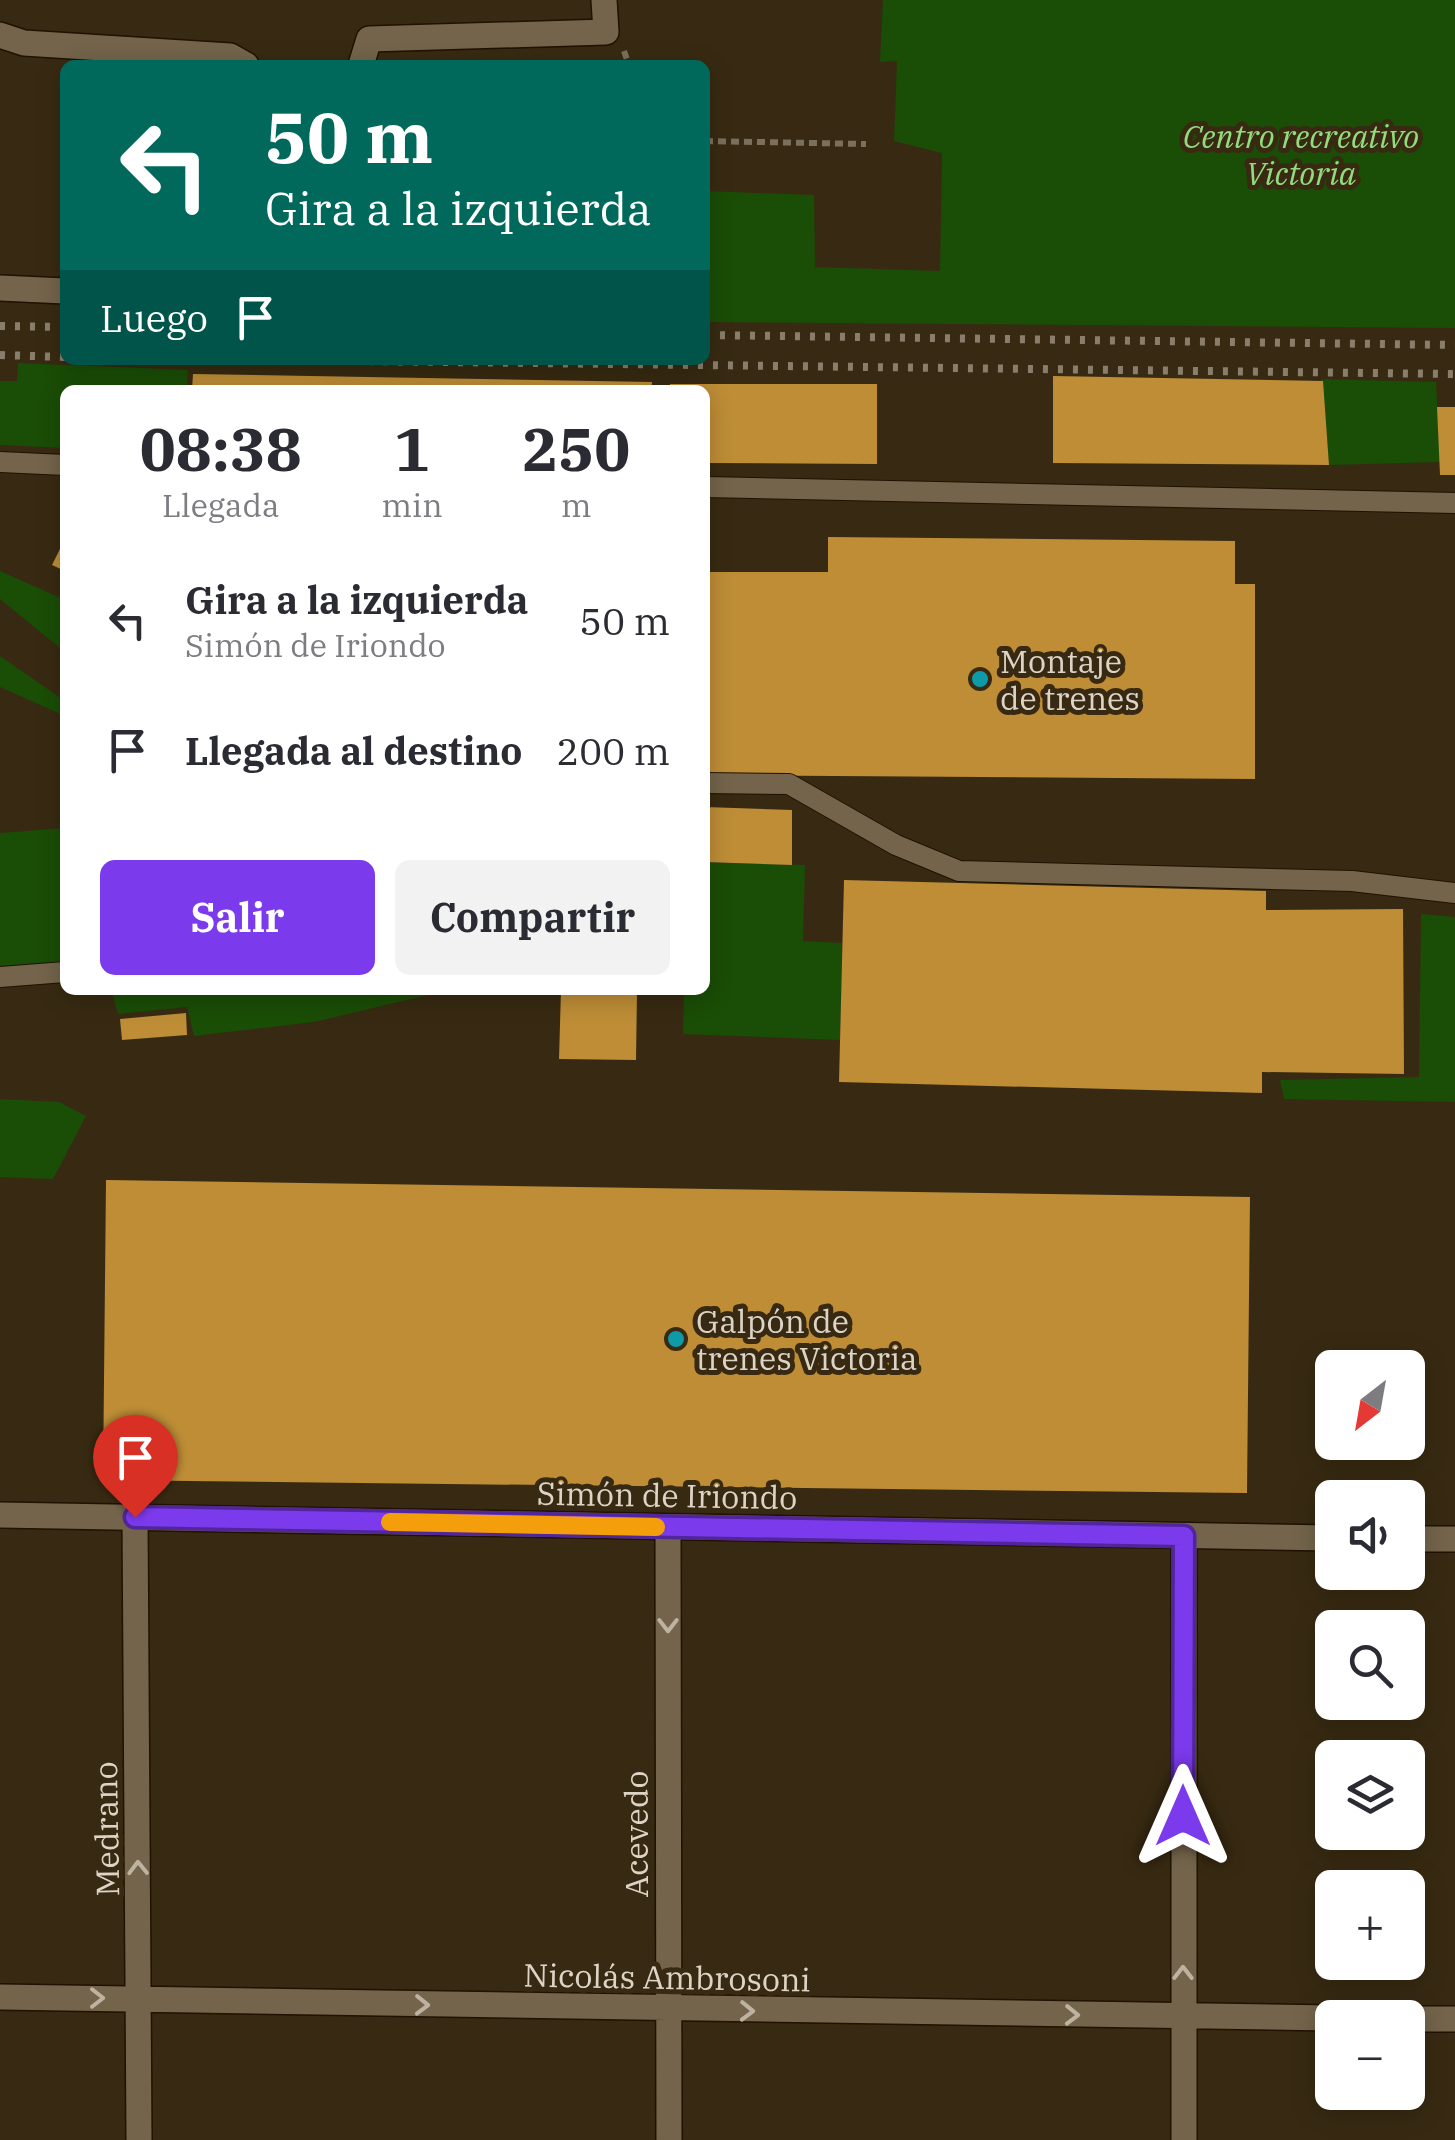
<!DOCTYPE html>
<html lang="es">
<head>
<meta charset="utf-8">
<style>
  body { margin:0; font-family:"IBM Plex Serif",serif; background:#f2f2f3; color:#2b2b33; height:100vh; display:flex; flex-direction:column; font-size:38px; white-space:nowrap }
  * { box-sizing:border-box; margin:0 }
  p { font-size:32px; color:#7c7c81 }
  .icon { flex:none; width:55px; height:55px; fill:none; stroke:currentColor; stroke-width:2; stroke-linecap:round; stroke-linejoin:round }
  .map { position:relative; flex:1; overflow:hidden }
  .sheet { position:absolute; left:60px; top:385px; width:650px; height:610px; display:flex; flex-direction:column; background:#fff; border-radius:15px; box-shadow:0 5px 25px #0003 }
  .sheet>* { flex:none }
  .banner { position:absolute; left:60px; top:60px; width:650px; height:305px; border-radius:15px; box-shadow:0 5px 25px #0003; background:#00695c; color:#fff; overflow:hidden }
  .needle { width:65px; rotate:211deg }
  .tools { position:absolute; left:1315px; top:1350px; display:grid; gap:20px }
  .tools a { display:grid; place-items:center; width:110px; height:110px; border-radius:15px; background:#fff; box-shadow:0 5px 25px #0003; font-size:50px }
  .pin { position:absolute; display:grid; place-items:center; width:85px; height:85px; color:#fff; margin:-102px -42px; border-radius:50% 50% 50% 0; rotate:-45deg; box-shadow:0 0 10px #0007 }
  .pin .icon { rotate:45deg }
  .me { position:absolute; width:110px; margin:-55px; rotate:0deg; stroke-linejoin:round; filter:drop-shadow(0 0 8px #0008) }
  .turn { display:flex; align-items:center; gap:35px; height:210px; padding:0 40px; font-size:45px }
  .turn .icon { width:130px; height:130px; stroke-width:2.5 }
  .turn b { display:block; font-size:70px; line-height:85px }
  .then { display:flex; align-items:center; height:95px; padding:0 40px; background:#0003; gap:20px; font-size:38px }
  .eta { display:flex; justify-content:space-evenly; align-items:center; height:170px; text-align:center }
  .eta b { font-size:60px; font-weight:700; line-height:70px }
  .button { display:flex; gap:20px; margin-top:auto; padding:20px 40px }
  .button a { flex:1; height:115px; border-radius:15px; background:#7c3aed; color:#fff; font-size:40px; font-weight:700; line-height:115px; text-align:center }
  .button a+a { background:#f2f2f3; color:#2b2b33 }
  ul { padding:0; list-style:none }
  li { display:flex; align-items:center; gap:30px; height:130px; padding:0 40px }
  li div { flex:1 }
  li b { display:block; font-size:38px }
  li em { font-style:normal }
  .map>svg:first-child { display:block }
  .green { fill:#1a4d06 }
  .building { fill:#be8d36 }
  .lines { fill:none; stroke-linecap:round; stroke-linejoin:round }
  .service-casing { stroke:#1f1200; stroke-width:22 }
  .minor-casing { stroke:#1f1200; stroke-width:28 }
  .tertiary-casing { stroke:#1f1200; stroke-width:28 }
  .path { stroke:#7b705c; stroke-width:6; stroke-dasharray:8 5; stroke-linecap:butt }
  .service { stroke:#74644b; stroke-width:20 }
  .minor { stroke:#74644b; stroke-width:25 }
  .tertiary { stroke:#74644b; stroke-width:25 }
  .rail { stroke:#897e6b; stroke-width:8; stroke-dasharray:5 10; stroke-linecap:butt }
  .oneway { stroke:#beb2a1 }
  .route-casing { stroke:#51269a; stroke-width:25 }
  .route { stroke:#7c3aed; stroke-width:18 }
  .slow { stroke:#f59e0b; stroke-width:18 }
  .culture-dot { fill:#0f9aa8; stroke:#382a12; stroke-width:4 }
  .labels { text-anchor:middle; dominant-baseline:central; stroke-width:10; stroke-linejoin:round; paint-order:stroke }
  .park-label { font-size:32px; font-style:italic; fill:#92dc7d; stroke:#382a12 }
  .poi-label { font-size:32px; fill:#ddd4c6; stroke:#382a12; text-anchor:start }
  .street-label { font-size:32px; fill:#ddd4c6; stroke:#382a12 }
</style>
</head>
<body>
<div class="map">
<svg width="1455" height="2140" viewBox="0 0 1455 2140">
  <rect width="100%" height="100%" fill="#382a12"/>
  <path class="green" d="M 883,0 L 1455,0 L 1455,328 L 705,322 L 705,191 L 814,195 L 815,267 L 940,271 L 942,153 L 894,141 L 897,61 L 880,62 Z
    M 18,363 L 188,370 L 187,390 L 65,390 L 65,448 L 0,445 L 0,381 L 17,381 Z
    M 1321,379 L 1436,382 L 1440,462 L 1329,465 Z
    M 0,571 L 65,600 L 65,652 L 0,599 Z
    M 0,656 L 65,701 L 65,716 L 0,687 Z
    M 65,828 L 65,977 L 0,976 L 0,833 Z
    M 705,862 L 805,865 L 803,941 L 842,943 L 840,1040 L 683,1034 L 684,990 L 705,990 Z
    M 1421,914 L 1455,917 L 1455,1102 L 1284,1099 L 1280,1080 L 1419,1077 Z
    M 104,990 L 449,990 L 314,1022 L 194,1036 L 187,1007 L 118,1014 L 112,992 Z
    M 0,1099 L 59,1102 L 86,1116 L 53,1179 L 0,1177 Z"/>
  <path class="building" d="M 193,374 L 652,382 L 651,390 L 192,390 Z
    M 1053,376 L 1323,381 L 1329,465 L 1053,463 Z
    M 670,384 L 877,384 L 877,464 L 705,463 L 705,390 L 670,390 Z
    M 1437,407 L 1455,407 L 1455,475 L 1440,475 Z
    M 828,537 L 1235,541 L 1235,584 L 1255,584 L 1255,779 L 705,775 L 705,572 L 828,572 Z
    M 65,539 L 65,571 L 52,565 Z
    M 705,807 L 792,810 L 792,865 L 705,862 Z
    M 844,880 L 1266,891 L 1266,910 L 1403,909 L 1404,1074 L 1262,1072 L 1262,1093 L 839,1082 Z
    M 561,990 L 637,990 L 636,1060 L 559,1059 Z
    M 186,1013 L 187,1035 L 122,1040 L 120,1019 Z
    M 106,1180 L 1250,1197 L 1247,1493 L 103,1480 Z"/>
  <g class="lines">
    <defs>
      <path id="service" d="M 0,462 L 65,465
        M 705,487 L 1455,503
        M 705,783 L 789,784 L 896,845 L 959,871 L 1352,881 L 1455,893
        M 0,977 L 65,972"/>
      <path id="minor" d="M 0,35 L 24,43 L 230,56 L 246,65
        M 361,65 L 369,39 L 606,32 L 604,0
        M 0,288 L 65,291
        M 135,1517 L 139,2140
        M 668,1527 L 669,2140
        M 1184,1536 L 1184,2140
        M 0,1997 L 1332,2018
        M 1408,2019 L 1455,2019"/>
      <path id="tertiary" d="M 0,1515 L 1332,1538
        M 1408,1539 L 1455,1539"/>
    </defs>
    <use href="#service" class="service-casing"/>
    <use href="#minor" class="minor-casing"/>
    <use href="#tertiary" class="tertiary-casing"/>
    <path class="path" d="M 624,51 L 629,65
      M 705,141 L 866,144"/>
    <use href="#service" class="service"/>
    <use href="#minor" class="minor"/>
    <use href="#tertiary" class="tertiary"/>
    <path class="rail" d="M 0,326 L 65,327
      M 705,335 L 1455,345
      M 0,355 L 65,357
      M 278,360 L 1455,374"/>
  </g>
  <defs><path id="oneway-chevron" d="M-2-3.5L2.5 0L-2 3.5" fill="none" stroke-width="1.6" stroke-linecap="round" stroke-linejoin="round" transform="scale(2.5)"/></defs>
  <g class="oneway">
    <use href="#oneway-chevron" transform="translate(668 1625) rotate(90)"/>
    <use href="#oneway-chevron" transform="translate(138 1868) rotate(-91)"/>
    <use href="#oneway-chevron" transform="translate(1183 1973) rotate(-90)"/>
    <use href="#oneway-chevron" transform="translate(97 1998)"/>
    <use href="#oneway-chevron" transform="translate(422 2005) rotate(1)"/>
    <use href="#oneway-chevron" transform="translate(747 2011) rotate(1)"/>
    <use href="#oneway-chevron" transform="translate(1072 2015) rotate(1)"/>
  </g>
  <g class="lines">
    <defs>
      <path id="route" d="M 135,1517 L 1184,1536 L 1183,1816"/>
    </defs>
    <use href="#route" class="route-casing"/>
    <use href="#route" class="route"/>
    <path class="slow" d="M 390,1522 L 656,1527"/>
  </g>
  <g class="culture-dot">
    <circle cx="980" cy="679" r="10"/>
    <circle cx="676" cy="1339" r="10"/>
  </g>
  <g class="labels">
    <g class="park-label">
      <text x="1301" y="136">Centro recreativo<tspan x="1301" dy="37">Victoria</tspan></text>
    </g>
    <g class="poi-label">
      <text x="1000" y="661">Montaje<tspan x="1000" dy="37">de trenes</tspan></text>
      <text x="696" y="1321">Galpón de<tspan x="696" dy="37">trenes Victoria</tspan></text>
    </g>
    <g class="street-label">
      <text transform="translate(667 1495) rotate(1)">Simón de Iriondo</text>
      <text transform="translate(106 1829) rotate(-91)">Medrano</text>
      <text transform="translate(636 1834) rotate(-90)">Acevedo</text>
      <text transform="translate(667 1977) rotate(1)">Nicolás Ambrosoni</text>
    </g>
  </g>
</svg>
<div class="tools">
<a><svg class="needle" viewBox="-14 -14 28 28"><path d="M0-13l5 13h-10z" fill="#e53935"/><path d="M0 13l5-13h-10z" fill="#7c7c81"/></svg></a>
<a><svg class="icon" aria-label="sound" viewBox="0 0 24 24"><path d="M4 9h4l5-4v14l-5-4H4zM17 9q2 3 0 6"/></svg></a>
<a><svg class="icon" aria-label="search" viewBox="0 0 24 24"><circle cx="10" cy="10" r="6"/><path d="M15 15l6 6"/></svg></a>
<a><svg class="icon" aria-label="layers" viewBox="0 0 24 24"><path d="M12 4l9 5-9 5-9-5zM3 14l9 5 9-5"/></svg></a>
<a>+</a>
<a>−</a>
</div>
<div class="pin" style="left:135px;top:1517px;background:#d93025"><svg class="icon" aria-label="arrive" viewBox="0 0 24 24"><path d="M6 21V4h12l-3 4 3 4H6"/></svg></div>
<svg class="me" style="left:1183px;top:1816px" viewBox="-20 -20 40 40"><path d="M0-17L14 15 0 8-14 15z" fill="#7c3aed" stroke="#fff" stroke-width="4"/></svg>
<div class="banner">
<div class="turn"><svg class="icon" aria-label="left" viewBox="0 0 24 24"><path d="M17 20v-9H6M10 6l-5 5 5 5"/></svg><div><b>50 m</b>Gira a la izquierda</div></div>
<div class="then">Luego<svg class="icon" aria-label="arrive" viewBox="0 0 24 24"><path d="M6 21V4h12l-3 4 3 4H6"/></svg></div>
</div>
<section class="sheet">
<div class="eta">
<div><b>08:38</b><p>Llegada</p></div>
<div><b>1</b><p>min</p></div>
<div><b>250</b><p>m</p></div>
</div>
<ul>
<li><svg class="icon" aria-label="left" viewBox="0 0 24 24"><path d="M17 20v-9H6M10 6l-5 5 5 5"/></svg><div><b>Gira a la izquierda</b><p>Simón de Iriondo</p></div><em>50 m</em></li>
<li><svg class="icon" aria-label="arrive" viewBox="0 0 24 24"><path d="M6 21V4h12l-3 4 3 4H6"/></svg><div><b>Llegada al destino</b></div><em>200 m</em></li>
</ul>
<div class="button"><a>Salir</a><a>Compartir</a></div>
</section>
</div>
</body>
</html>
